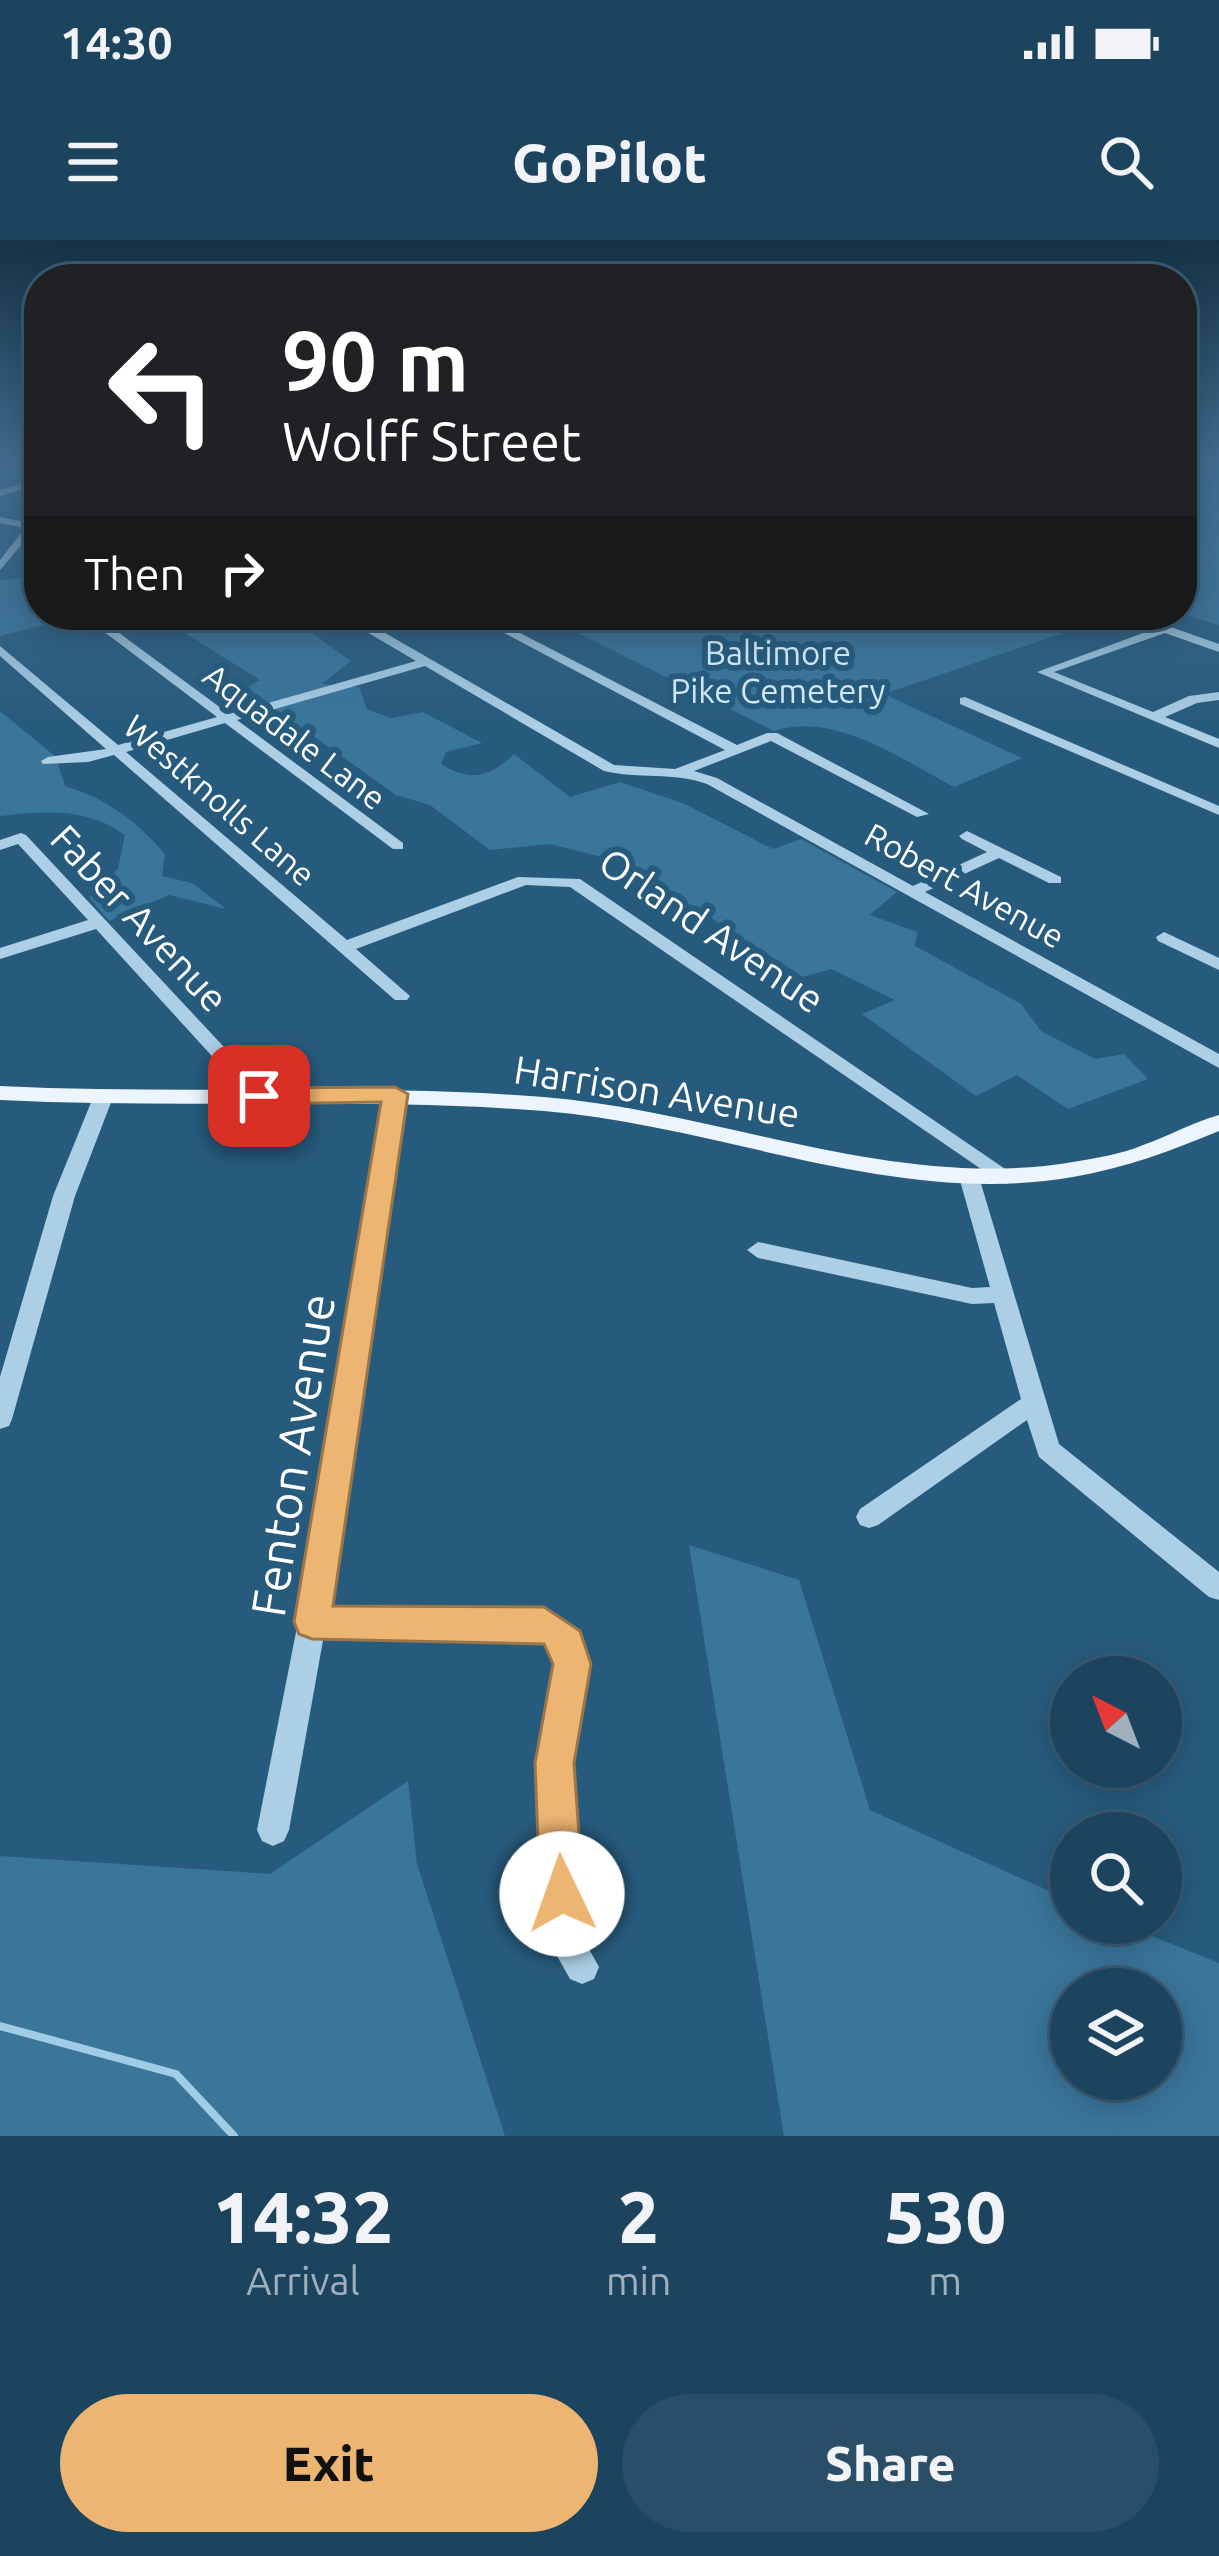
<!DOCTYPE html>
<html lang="en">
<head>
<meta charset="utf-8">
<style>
  body { margin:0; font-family:Ubuntu,sans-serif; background:#2a4e67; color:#f1f3f6; height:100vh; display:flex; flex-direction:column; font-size:45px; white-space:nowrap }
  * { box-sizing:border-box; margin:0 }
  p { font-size:39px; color:#a0b0bc }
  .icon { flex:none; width:66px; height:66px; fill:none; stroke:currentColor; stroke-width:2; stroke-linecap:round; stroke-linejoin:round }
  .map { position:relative; height:1896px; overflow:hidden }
  .sheet { display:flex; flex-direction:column; background:#1d445e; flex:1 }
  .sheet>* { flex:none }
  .top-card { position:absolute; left:24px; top:24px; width:1173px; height:366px; border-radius:48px; box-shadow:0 6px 30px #0003,0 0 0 3px #3b5c73; background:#202124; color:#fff; overflow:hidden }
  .needle { width:78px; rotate:318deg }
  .controls { position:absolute; left:1050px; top:1416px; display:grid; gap:24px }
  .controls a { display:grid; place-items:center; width:132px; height:132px; border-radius:50%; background:#1d445e; box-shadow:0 6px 30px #0003,0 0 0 3px #3b5c73; font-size:60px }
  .pin { position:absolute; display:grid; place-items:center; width:102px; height:102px; color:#fff; margin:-51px; border-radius:24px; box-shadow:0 6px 18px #0006 }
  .me { position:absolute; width:132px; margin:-66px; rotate:357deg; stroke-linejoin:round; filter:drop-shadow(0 0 9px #0008) }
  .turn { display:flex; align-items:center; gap:42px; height:252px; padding:0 60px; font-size:54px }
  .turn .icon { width:156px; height:156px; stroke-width:2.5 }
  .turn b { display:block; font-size:84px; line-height:102px }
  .then { display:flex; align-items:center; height:114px; padding:0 60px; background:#0003; gap:24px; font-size:45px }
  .eta { display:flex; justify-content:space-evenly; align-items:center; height:204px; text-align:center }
  .eta b { font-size:72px; font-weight:800; line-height:84px }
  .button { display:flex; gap:24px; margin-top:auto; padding:24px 60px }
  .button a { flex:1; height:138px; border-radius:72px; background:#edb572; color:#111; font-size:48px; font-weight:800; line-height:138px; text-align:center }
  .button a+a { background:#2a4e67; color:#f1f3f6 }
  .status { display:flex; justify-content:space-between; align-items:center; height:84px; padding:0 60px; background:#1d445e; direction:ltr }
  .status svg { height:33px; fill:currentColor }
  header { display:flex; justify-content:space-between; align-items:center; height:156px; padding:0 60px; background:#1d445e; font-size:54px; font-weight:800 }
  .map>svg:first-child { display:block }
  .green { fill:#3a759a; fill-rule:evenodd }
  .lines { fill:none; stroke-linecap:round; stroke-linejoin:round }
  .stream { stroke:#a1cce5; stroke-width:8 }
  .minor { fill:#accfe5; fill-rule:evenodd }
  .major { fill:#ecf5fd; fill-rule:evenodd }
  .route { fill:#edb572; stroke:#9a764a; stroke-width:3 }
  .labels { text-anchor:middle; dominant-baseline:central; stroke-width:12; stroke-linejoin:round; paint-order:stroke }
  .far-park-label { font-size:33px; fill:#cfe6f4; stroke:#275b7d }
  .far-street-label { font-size:33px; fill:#fff; stroke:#275b7d }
  .street-label { font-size:39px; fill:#fff; stroke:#275b7d }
  .near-street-label { font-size:48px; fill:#fff; stroke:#275b7d }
</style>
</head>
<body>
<div class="status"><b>14:30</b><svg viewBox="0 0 49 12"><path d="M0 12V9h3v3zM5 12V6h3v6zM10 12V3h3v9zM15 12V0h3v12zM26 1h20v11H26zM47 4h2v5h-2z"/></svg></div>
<header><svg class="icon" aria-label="menu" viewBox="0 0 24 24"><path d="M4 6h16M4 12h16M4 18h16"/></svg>GoPilot<svg class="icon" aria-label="search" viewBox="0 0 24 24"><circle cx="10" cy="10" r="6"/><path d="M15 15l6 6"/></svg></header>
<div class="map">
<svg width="1219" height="1896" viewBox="0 0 1219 1896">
  <rect width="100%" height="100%" fill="#275b7d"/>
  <path class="green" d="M 1182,222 L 1219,222 L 1219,385 L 1182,374 Z
    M 39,337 L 39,375 L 84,375 L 0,396 L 0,340 Z
    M 205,375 L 292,379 L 351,421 L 322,444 L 359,447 L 367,469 L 391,478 L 423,472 L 482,503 L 446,512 L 441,524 C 471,542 489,538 514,514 L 570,557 L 620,542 L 685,564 L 773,609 L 801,599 L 897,652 L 870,675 L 917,692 L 915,706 L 1021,764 L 1041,791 L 1095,819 L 1124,814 L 1148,839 L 1068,869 L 1017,835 L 976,856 L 862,774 L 895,760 L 831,729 L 803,737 L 626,623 L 550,604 L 490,610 L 430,565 L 396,555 L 281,473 L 241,451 L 260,440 L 172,385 Z
    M 542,375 L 1116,375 L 884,454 L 1022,518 L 954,547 C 901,519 835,471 774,491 Z
    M 0,471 L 56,517 L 65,546 C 109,560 134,579 165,614 L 162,636 L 192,643 L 226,669 L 169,655 L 109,681 L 89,657 L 118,629 L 125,595 C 86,567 46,571 0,576 Z
    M 689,1305 L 799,1340 L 870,1570 L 1071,1661 L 1071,1683 L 1120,1683 L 1219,1723 L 1219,1896 L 784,1896 ZM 1071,1749 L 1161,1749 L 1161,1839 L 1071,1839 Z
    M 408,1541 L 417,1624 L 505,1896 L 0,1896 L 0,1616 L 270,1634 Z"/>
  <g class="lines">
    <path class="stream" d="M 0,1786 L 176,1834 L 234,1896"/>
    <path class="minor" d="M 39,274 L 39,291 L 34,290 L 0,330 L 0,320 L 25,288 L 0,283 L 0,277 L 29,283 Z
      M 327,375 L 354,375 L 614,525 L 675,529 L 725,510 L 489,385 L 489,381 L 497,381 L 737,505 L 767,493 L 777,493 L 929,574 L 917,577 L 771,501 L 694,531 L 717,538 L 913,646 L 987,612 L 962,599 L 959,596 L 967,591 L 1061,637 L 1061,643 L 1049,643 L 999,618 L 925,652 L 1219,814 L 1219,828 L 707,544 C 674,532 638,539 604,531 L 425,426 L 237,480 L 403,603 L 403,609 L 393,609 L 225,483 L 126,512 L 347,700 L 518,637 L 580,639 L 1017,937 L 1007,944 L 1000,942 L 570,647 L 526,645 L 356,709 L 410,756 L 407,760 L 395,760 L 114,515 L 88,522 L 43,524 L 41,521 L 48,517 L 106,509 L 0,416 L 0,406 L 118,505 L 217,477 L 99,388 L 99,384 L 107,384 L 229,474 L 416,421 L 343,378 L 313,385 L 307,382 Z
      M 1165,385 L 1219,404 L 1219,412 L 1165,393 L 1054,432 L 1153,472 L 1189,456 L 1219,452 L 1219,460 L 1197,463 L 1165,477 L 1219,499 L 1219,508 L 1037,432 Z
      M 965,457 L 1219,566 L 1219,575 L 960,464 L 960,458 Z
      M 21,593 L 26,595 L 266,852 L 269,856 L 266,860 L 252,860 L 96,689 L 0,719 L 0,708 L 88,680 L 18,604 L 0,610 L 0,600 Z
      M 1164,692 L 1219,718 L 1219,730 L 1158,701 L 1156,697 Z
      M 395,848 L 405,854 L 328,1369 L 544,1371 L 577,1394 L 586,1424 L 569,1523 L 580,1693 L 599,1727 L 594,1739 L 582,1744 L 570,1739 L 547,1698 L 539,1523 L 558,1424 L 554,1410 L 538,1397 L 324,1395 L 289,1590 L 284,1601 L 273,1606 L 262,1601 L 257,1590 L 298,1382 L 385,854 Z
      M 102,854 L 112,860 L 75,956 L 12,1179 L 9,1186 L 0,1189 L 0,1137 L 53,956 L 92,860 Z
      M 969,930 L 979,937 L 1059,1204 L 1219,1332 L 1219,1360 L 1209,1357 L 1039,1217 L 1027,1180 L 878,1285 L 869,1288 L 860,1285 L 856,1277 L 860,1269 L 1021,1159 L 994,1063 L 972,1064 L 758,1018 L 747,1010 L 758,1002 L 972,1048 L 990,1047 L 959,937 Z"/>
    <path class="major" d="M 39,238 L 39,244 L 0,256 L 0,250 Z
      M 0,846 C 181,855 363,843 544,857 C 719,871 895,952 1073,922 C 1096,918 1122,914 1143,905 C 1169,896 1193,882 1219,875 L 1219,891 C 1171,911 1125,928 1073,937 C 895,968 719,885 544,871 C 363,857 181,869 0,860 Z"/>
  </g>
  <linearGradient id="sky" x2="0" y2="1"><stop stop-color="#153245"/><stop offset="0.46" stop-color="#416c8f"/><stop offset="1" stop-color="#416c8f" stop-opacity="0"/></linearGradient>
  <rect width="1219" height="487" fill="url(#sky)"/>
  <path class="route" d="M 395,847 L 408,854 L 333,1366 L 544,1367 L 580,1391 L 591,1424 L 574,1523 L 583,1654 L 577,1669 L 562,1675 L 547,1669 L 540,1654 L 535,1523 L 553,1424 L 544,1404 L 312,1399 L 299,1394 L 294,1382 L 381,862 L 259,864 L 246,856 L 259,848 Z"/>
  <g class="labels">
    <g class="far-park-label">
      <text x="778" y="412">Baltimore<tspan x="778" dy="38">Pike Cemetery</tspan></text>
    </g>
    <g class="far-street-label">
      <text transform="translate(295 496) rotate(37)">Aquadale Lane</text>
      <text transform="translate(220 560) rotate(41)">Westknolls Lane</text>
      <text transform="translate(965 645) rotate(29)">Robert Avenue</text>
    </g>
    <g class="street-label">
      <text transform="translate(140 678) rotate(47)">Faber Avenue</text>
      <text transform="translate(712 690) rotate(34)">Orland Avenue</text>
      <text transform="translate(657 851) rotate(9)">Harrison Avenue</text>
    </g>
    <g class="near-street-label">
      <text transform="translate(292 1215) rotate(-81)">Fenton Avenue</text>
    </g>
  </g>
</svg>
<div class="controls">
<a><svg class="needle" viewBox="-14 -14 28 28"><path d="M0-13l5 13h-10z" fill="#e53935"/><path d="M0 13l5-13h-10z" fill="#a0b0bc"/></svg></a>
<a><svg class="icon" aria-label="search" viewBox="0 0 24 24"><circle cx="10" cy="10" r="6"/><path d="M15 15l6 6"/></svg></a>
<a><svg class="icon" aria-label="layers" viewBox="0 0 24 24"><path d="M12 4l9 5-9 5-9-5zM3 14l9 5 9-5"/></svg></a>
</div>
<div class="pin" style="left:259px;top:856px;background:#d93025"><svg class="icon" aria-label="arrive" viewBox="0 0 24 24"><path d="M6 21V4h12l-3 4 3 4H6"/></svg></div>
<svg class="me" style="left:562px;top:1654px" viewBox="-20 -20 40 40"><circle r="19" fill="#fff"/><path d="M0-13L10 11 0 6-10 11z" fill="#edb572"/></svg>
<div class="top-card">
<div class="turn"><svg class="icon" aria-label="left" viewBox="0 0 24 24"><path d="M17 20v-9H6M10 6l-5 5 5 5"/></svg><div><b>90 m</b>Wolff Street</div></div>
<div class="then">Then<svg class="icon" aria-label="right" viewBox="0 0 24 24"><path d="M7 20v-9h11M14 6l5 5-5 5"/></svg></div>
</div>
</div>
<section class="sheet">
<div class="eta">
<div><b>14:32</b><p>Arrival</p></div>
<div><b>2</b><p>min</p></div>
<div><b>530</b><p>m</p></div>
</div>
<div class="button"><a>Exit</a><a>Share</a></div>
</section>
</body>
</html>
